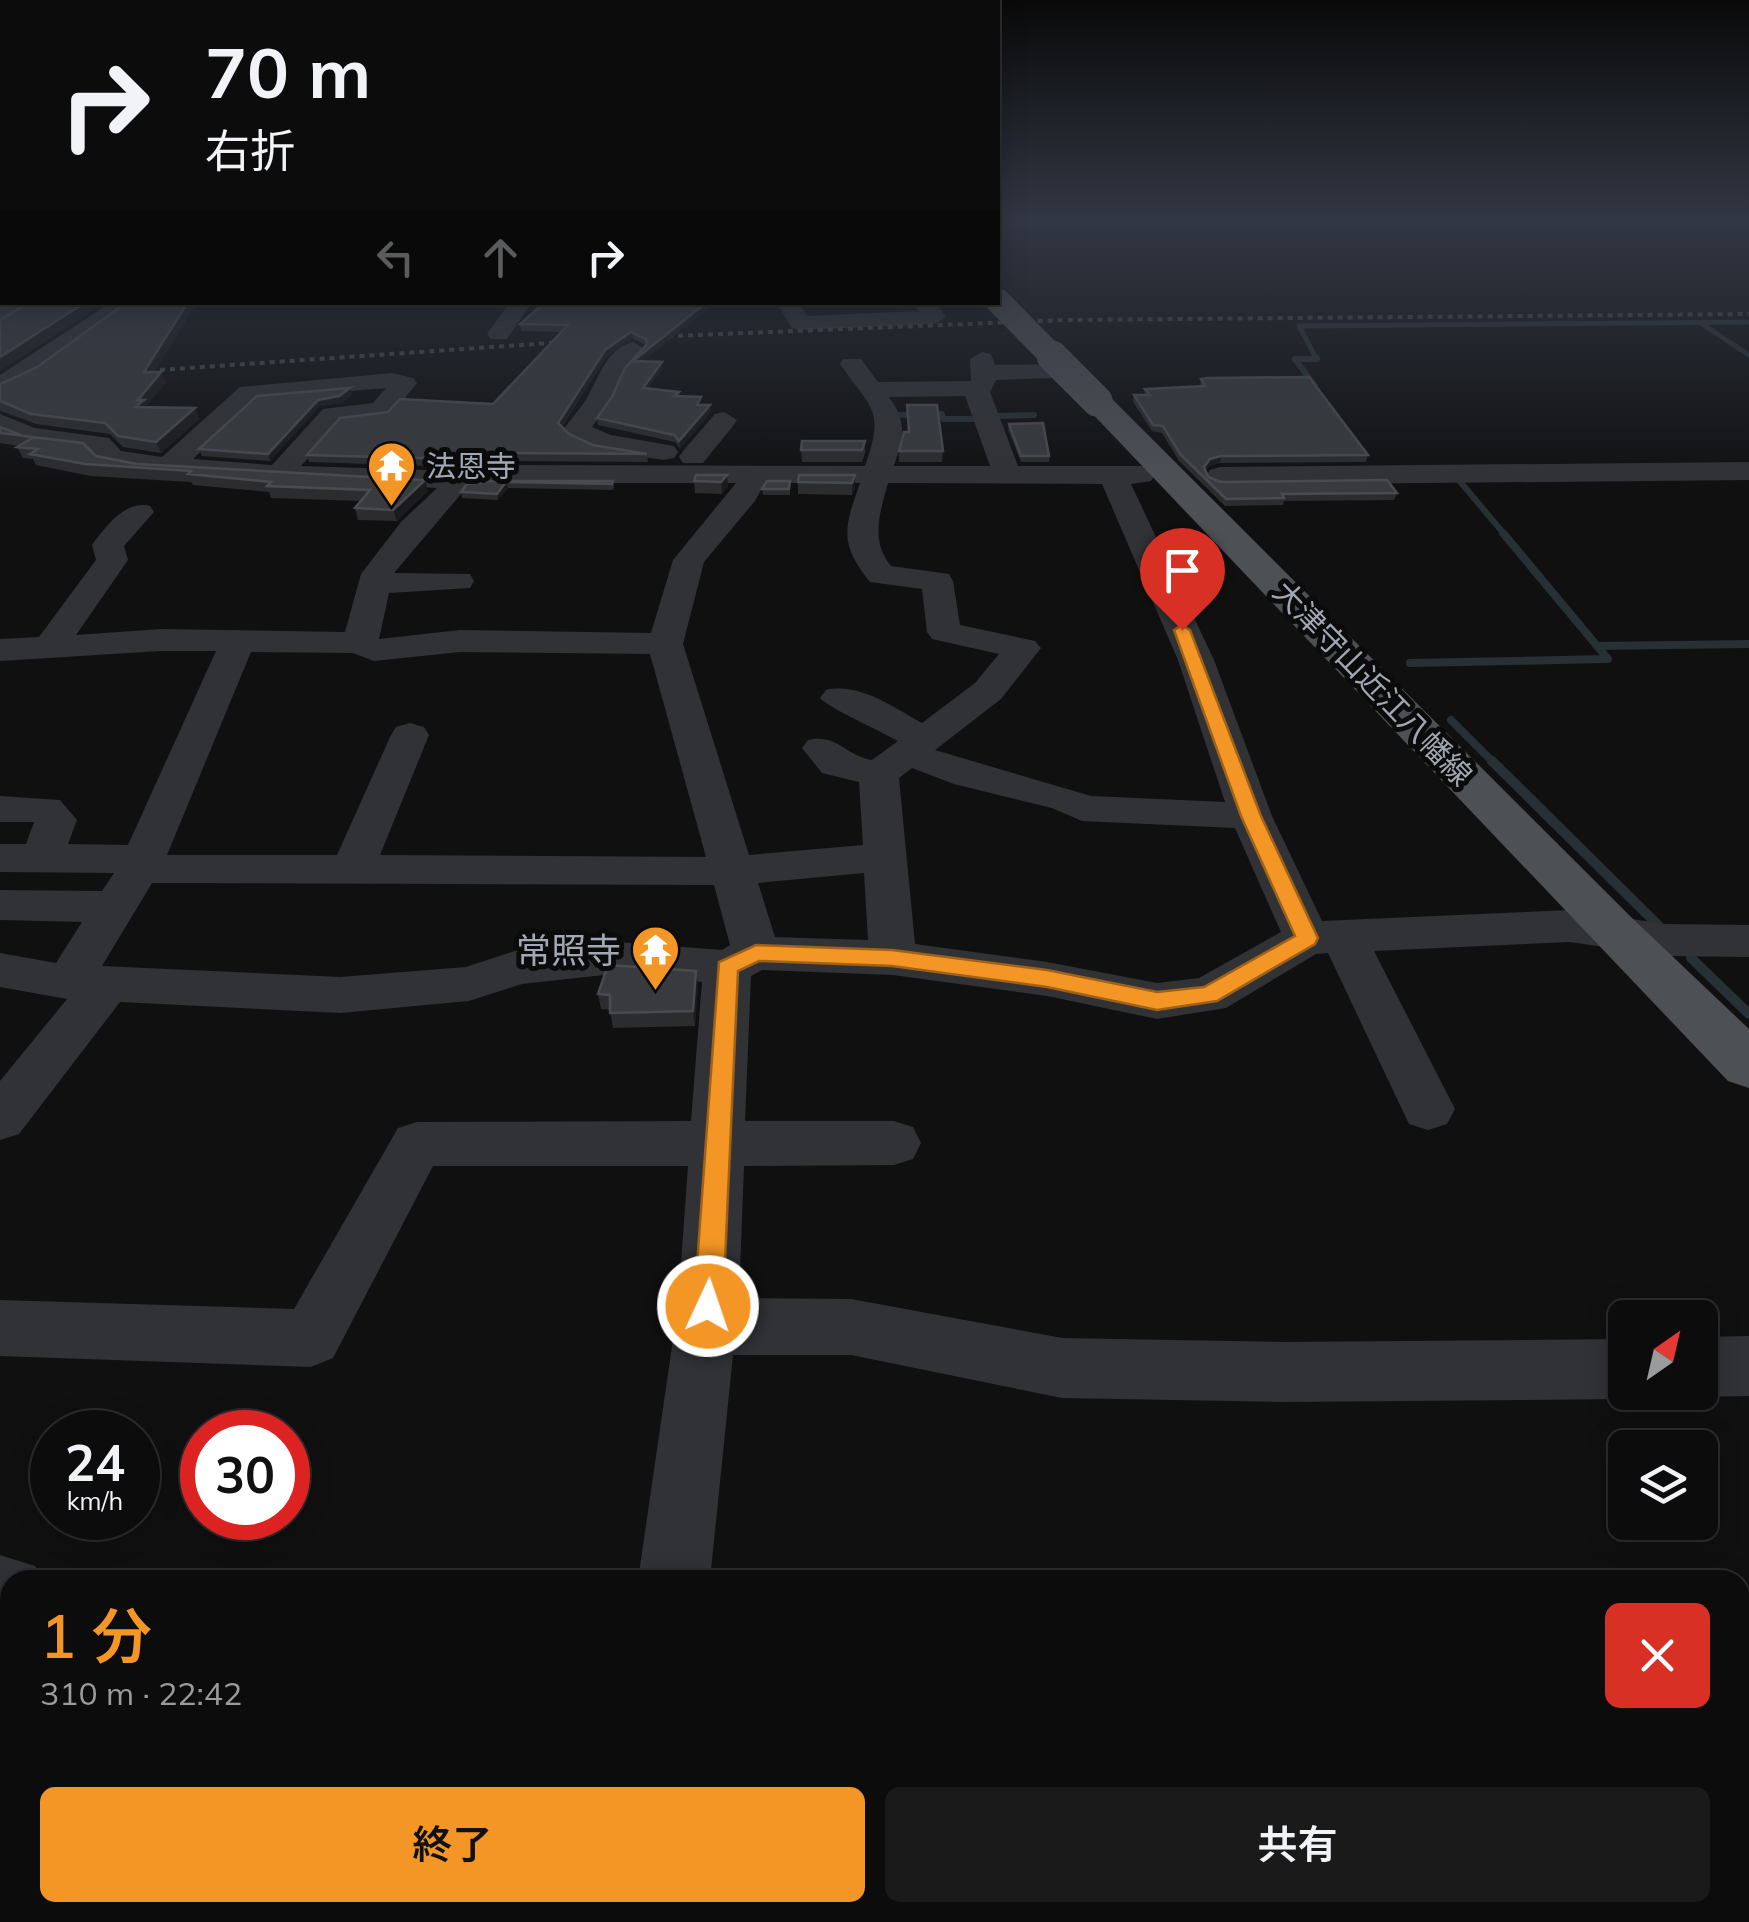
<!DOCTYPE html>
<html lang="ja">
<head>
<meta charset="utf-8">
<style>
  body { margin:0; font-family:Mulish,"Noto Sans JP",sans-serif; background:#1a1a1b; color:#f1f3f6; height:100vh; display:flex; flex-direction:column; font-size:38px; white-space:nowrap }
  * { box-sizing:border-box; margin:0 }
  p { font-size:32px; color:#9a9b9d }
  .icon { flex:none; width:55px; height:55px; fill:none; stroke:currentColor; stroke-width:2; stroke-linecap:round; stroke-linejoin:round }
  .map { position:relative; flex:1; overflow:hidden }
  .sheet { position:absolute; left:0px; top:1570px; width:1750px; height:352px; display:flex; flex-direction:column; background:#0c0c0d; border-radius:30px 30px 0 0; box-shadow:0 5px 25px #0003,0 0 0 2px #2c2c2e }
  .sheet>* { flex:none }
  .hud { position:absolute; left:0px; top:0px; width:1000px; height:305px; box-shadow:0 5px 25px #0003,0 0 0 2px #2c2c2e; background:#0c0c0d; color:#f1f3f6; overflow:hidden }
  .needle { width:65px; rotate:34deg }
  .buttons { position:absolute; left:1608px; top:1300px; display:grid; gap:20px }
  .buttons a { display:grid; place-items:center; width:110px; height:110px; border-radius:15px; background:#0c0c0d; box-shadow:0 5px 25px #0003,0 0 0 2px #2c2c2e; font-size:50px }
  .speed { position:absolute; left:30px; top:1410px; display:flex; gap:20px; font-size:50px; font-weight:700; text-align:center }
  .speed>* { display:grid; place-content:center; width:130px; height:130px; border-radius:50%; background:#0c0c0d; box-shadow:0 5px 25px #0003,0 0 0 2px #2c2c2e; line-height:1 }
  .speed small { font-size:25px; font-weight:400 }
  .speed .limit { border:15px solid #d22; background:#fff; color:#111 }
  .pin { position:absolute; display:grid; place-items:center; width:85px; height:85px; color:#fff; margin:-102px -42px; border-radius:50% 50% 50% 0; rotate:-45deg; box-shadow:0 0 10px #0007 }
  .pin .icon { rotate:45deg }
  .me { position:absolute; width:110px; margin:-55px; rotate:3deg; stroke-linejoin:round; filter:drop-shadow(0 0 8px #0008) }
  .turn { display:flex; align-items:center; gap:35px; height:210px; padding:0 40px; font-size:45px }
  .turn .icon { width:130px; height:130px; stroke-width:2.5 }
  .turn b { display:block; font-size:70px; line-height:85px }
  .lanes { display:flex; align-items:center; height:95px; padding:0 40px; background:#0003; justify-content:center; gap:50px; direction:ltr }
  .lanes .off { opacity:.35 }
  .round { display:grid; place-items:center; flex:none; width:105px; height:105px; border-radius:15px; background:#1a1a1b }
  .overview { display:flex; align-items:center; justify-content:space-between; height:170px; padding:0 40px }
  h1 { font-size:60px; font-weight:600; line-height:75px; color:#f49625 }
  .primary-button { display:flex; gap:20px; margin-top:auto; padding:20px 40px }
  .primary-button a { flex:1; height:115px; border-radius:15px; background:#f49625; color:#111; font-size:40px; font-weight:600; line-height:115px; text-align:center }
  .primary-button a+a { background:#1a1a1b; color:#f1f3f6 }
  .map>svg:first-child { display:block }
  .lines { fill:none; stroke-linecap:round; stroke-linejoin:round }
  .stream-far3 { stroke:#263035; stroke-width:5 }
  .stream-far2 { stroke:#263035; stroke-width:6 }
  .stream-far1 { stroke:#263035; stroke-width:8 }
  .stream { stroke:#263035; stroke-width:10 }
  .minor { fill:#313236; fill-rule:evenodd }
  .major { fill:#4d5055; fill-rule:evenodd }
  .rail { stroke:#44474b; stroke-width:4; stroke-dasharray:5 5; stroke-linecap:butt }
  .major-bridge-far1 { stroke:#4d5055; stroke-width:25 }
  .major-bridge { stroke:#4d5055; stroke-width:31 }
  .wall { fill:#2c2c2f }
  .shaded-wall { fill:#1b1b1d }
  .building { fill:#383a3d; stroke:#494b50; stroke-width:2.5 }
  .route { fill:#f49625; stroke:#9f6218; stroke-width:2.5 }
  .labels { text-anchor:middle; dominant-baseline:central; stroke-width:10; stroke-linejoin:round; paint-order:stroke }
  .far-poi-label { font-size:30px; fill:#a1a8b3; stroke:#0b0b0c; text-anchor:start }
  .far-street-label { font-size:30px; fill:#a1a8b3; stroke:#0b0b0c }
  .poi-label { font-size:35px; fill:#a1a8b3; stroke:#0b0b0c; text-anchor:end }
</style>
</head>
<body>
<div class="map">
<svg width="1749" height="1922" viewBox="0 0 1749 1922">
  <rect width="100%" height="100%" fill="#101011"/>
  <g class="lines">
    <path class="stream-far3" d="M 1702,324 L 1749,355
      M 1316,358 L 1299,326 L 1749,322"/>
    <path class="stream-far2" d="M 1315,386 L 1295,359 L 1317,359 L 1315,356
      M 897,415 L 942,414 L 943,419 L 976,419
      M 993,416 L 1034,415
      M 1458,479 L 1505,535"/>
    <path class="stream-far1" d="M 1597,646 L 1749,644
      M 1410,663 L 1608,659 L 1503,533
      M 1451,720 L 1495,764"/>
    <path class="stream" d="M 1492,761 L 1659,926
      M 1691,958 L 1749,1014"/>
    <path class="minor" d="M 4,302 L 30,302 L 0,322 L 0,305 Z
      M 112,302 L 138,302 L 39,375 L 0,393 L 0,375 Z
      M 510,302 L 532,302 L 507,339 L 491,339 L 487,334 Z
      M 776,302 L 798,302 L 807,316 L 919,311 L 912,302 L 935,302 L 946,317 L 935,324 L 800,330 L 792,328 Z
      M 633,342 L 645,349 L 623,373 L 610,403 L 592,427 L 611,435 L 674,446 L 678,452 L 674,458 L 664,460 C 634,455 583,455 563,430 C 569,421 577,413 583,404 C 598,383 604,349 633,342 Z
      M 982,352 L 991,354 L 995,365 L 1051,364 L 1063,371 L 1051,378 L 996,380 L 990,392 L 1018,466 L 1141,466 L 1151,469 L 1155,475 L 1151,481 L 1131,484 L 1214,660 L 1272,816 L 1322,921 L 1570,910 L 1665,924 L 1749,925 L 1749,957 L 1665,956 L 1570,942 L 1374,951 L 1455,1109 L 1447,1124 L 1428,1130 L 1409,1124 L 1328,953 L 1316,954 L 1226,1008 L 1157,1019 L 1047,996 L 893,975 L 762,970 L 751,976 L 745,1121 L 894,1121 L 913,1127 L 921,1143 L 913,1159 L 894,1165 L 744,1166 L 739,1298 L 851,1299 L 1062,1338 L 1286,1342 L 1625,1339 L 1625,1392 L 1641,1392 L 1625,1399 L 1286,1402 L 1062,1398 L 851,1355 L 733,1355 L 710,1580 L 638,1580 L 678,1305 L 688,1166 L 433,1166 L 333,1358 L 311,1367 L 0,1356 L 0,1300 L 294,1309 L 398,1128 L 417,1122 L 691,1121 L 702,982 L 604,975 L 522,984 L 469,1001 L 340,1013 L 120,1002 L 19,1134 L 0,1140 L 0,1081 L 67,999 L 0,987 L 0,953 L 56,963 L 82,922 L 0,920 L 0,890 L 102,891 L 114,873 L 0,872 L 0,844 L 26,844 L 34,822 L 0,822 L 0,796 L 60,800 L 77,820 L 68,844 L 128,845 L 216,651 L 161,651 L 0,661 L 0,639 L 39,637 L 96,560 L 92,545 C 106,526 125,500 150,506 L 154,512 L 124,546 L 128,560 L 76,635 L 161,629 L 345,632 L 361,574 L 401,522 L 437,488 L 143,472 L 102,464 L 90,451 L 29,443 L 0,432 L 0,414 L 35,428 L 109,438 L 121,451 L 162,457 L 240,387 L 392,373 L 413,378 L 417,383 L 390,416 L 340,422 L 301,466 L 458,471 L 494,465 L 865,466 C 885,409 872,410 840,364 L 843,359 L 861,359 L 878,382 L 971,381 L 970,359 ZM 386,388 L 373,403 L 323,409 L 272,465 L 193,459 L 256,399 ZM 965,396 L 990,466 L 894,466 C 903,437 908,423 889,397 ZM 494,483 L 736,483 L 673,560 L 651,633 L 460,630 L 379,639 L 389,593 L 470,588 L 474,581 L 470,574 L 394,573 L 467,487 ZM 765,483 L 860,483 C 844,528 839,543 870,582 L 922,589 L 927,632 L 932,639 L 999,654 L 975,683 L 922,723 C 893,707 859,682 826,690 L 820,698 C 827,707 882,732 898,741 L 872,760 C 845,755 836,733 808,740 L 802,748 L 822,773 L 859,782 L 863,845 L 749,855 L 683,644 L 704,562 L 755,501 ZM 888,483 L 1102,484 L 1178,660 L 1225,802 L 1091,796 L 935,750 L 1001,699 L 1041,648 L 1035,641 L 960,625 L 953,581 L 949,574 L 891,566 C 870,541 880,512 888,483 ZM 251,652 L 353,653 L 374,661 L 460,652 L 650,654 L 706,857 L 380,855 L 429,735 L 424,727 L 410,723 L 396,727 L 391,735 L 337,855 L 167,855 ZM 912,768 L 954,784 L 1052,808 L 1082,821 L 1235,828 L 1281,932 L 1199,978 L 1157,983 L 1047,962 L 915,944 L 899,778 ZM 864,873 L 868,940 L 775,937 L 758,883 ZM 152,883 L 714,885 L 730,945 L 722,950 L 604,941 L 518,950 L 466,967 L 340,977 L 102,966 Z
      M 724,412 L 737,420 L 733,426 L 703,463 L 683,463 L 679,457 L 683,451 L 715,414 Z
      M 1749,462 L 1749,480 L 1220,485 L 1210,482 L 1206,476 L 1210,470 L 1220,467 Z
      M 1749,1336 L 1749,1396 L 1700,1397 L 1689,1392 L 1700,1392 L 1700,1337 Z
      M 0,1555 L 35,1566 L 41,1580 L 10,1580 L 10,1627 L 0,1627 Z
      M 601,1912 L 685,1912 L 685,1922 L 601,1922 Z"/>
    <path class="major" d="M 1097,392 L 1108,395 L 1631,917 L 1749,1029 L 1749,1088 L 1728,1081 L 1086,407 L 1082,401 L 1086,395 Z"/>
    <path class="rail" d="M 648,337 L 1064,320 L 1749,314
      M 130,372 L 579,341"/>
    <path class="major-bridge-far1" d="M 998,301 L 1054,358"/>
    <path class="major-bridge" d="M 1052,356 L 1097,401"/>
  </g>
  <path class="wall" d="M 127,302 L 202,302 L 193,309 L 154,372 L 166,382 L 146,406 L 195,408 L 199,419 L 161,453 L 123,447 L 110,434 L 36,424 L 1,411 L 0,411 L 0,384 L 36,368 Z
    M 716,302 L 643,361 L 662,362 L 662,369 L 648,388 L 679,392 L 680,397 L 701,405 L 711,412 L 680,449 L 675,442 L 598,425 L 597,418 L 612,397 L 646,345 L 632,338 L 606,357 L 562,427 L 569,434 L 593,445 L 647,454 L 648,462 L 494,461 L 458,467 L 309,462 L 307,455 L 493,404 L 562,332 L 521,331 L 520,324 Z
    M 1201,379 L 1368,455 L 1366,462 L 1220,463 L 1209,466 L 1206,470 L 1208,477 L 1221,482 L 1397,493 L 1394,500 L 1284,501 L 1283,505 L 1225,506 L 1179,461 L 1162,433 L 1152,431 L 1133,402 L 1134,395 L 1144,395 L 1145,389 L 1200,387 Z
    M 352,395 L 341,403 L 320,406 L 270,461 L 202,456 L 199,449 Z
    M 907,405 L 943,451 L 942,462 L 899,462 L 899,451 L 908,432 Z
    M 1009,424 L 1049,456 L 1049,462 L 1021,462 L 1008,430 Z
    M 0,427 L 23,436 L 83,443 L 96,456 L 137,464 L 428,491 L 397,521 L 358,520 L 355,508 L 361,501 L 271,498 L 269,492 L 193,485 L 191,482 L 90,476 L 36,465 L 33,459 L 23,458 L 17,447 L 19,446 L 0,443 Z
    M 865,441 L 865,453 L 862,462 L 802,462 L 801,450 Z
    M 727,475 L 728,487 L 722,494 L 695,493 L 694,481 Z
    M 855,475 L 855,487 L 852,495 L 798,494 L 798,482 Z
    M 493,481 L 613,481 L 614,487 L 613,490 L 508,488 L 498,500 L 462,498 L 461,492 Z
    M 790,481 L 790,495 L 763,495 L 762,489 Z
    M 698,985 L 695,1026 L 613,1028 L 610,1010 L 601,1009 L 598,994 Z"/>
  <path class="shaded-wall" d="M 86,302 L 89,302 L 92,311 L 0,371 L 0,357 Z
    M 188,302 L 202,302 L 193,309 L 148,383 L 144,372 Z
    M 707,302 L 716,302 L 634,368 L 633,361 Z
    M 631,332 L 632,338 L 606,357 L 559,430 L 558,423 L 605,350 Z
    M 662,362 L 662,369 L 644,395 L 643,388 Z
    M 161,372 L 166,382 L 146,406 L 148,411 L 135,407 L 138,400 Z
    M 350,388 L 352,395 L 341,403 L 320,406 L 270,461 L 268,454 L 318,400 Z
    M 710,405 L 711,412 L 680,449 L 679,441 Z
    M 195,408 L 199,419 L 161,453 L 156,442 Z
    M 492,453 L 494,461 L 458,467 L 456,459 Z
    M 1221,456 L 1220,463 L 1209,466 L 1203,474 L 1204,467 L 1210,459 Z
    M 727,475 L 728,487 L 722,494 L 721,482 Z
    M 855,475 L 855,487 L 852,495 L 852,483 Z
    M 425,480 L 428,491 L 397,521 L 393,510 Z
    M 506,482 L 508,488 L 498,500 L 497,494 Z
    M 696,971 L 698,985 L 695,1026 L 693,1011 Z"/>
  <path class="building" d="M 0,219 L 2,219 L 2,241 L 0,242 L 0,238 L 2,238 Z
    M 86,302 L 0,357 L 0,320 L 28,303 Z
    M 127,302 L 188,302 L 144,372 L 161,372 L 138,400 L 144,400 L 135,407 L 195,408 L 156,442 L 118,436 L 105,423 L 31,414 L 0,401 L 0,384 L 36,368 Z
    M 545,302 L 707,302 L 633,361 L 662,362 L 643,388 L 679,392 L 674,396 L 701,397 L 697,405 L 710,405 L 679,441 L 674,435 L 597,418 L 612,397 L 625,368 L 647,344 L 646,339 L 631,332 L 605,350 L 558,423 L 569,434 L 593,445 L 647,454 L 492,453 L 456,459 L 307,455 L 340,418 L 388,412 L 400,399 L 493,404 L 568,325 L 520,324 Z
    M 1309,377 L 1368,455 L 1221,456 L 1210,459 L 1204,467 L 1208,477 L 1221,482 L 1387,480 L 1397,493 L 1282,494 L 1284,498 L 1226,499 L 1180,454 L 1163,426 L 1153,425 L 1134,395 L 1150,395 L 1145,389 L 1205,386 L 1201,379 L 1208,378 Z
    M 350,388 L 339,396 L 318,400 L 268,454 L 199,449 L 257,396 Z
    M 907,405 L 937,405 L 943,451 L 899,451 L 904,432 L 909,432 Z
    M 1043,423 L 1049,456 L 1021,456 L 1009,424 Z
    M 0,427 L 23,436 L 83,443 L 96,456 L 137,464 L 425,480 L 393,510 L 355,508 L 370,490 L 267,486 L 271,482 L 188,474 L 191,471 L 85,464 L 30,454 L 38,449 L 17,447 L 34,437 L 0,433 Z
    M 802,441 L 865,441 L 862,450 L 801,450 Z
    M 696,475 L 727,475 L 721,482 L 694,481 Z
    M 799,475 L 855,475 L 852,483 L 798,482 Z
    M 493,481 L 613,481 L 612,484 L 506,482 L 497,494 L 461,492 L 467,484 Z
    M 767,481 L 790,481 L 789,489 L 762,489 Z
    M 608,965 L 696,971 L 693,1011 L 610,1013 L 610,995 L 598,994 Z"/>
  <linearGradient id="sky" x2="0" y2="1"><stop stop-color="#090909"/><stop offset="0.45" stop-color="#313743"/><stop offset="1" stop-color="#313743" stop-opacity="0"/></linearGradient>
  <rect width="1749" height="488" fill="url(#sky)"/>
  <path class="route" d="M 1182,625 L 1190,630 L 1261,816 L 1318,938 L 1315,944 L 1217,1001 L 1157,1010 L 1047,987 L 892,966 L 759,961 L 738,971 L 723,1306 L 719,1315 L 708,1319 L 698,1315 L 694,1306 L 719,962 L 756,945 L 892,950 L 1047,970 L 1157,992 L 1204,987 L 1295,936 L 1241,816 L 1174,630 Z"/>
  <defs>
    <symbol id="temple-pin" viewBox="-11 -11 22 30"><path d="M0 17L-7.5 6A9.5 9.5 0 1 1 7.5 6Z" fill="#f49625" stroke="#0b0b0c"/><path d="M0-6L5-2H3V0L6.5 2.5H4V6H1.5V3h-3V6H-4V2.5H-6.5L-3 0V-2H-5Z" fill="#fff"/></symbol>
  </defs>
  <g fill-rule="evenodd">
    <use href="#temple-pin" x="364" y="438" width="55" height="75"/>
    <use href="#temple-pin" x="628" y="922" width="55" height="75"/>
  </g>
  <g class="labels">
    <g class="far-poi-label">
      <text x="426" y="466">法恩寺</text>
    </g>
    <g class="far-street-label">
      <text transform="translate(1373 683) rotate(46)">大津守山近江八幡線</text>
    </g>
    <g class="poi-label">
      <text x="621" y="950">常照寺</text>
    </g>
  </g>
</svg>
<div class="buttons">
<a><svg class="needle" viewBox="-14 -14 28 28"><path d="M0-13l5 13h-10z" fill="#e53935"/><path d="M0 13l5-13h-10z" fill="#9a9b9d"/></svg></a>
<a><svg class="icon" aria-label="layers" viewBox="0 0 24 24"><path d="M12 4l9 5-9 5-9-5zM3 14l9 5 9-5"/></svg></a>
</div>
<div class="speed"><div>24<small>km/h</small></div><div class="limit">30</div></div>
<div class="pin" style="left:1182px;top:630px;background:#d93025"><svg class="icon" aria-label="arrive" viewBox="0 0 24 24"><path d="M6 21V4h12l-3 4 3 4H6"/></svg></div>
<svg class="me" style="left:708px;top:1306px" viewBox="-20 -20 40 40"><circle r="17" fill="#f49625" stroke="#fff" stroke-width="3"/><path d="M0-11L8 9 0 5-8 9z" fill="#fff"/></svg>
<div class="hud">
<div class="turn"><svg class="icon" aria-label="right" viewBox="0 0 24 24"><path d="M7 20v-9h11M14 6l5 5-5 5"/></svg><div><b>70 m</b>右折</div></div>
<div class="lanes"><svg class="icon off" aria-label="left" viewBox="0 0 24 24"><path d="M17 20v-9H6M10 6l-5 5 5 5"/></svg><svg class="icon off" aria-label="ahead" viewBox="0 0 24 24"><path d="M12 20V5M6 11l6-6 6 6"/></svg><svg class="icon" aria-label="right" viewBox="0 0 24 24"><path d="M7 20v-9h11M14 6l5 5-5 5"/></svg></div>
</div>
<section class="sheet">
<div class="overview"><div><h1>1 分</h1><p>310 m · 22:42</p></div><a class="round" style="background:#d93025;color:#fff"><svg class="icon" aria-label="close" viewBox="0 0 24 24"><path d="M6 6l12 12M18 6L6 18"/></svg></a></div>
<div class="primary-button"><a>終了</a><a>共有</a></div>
</section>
</div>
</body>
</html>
